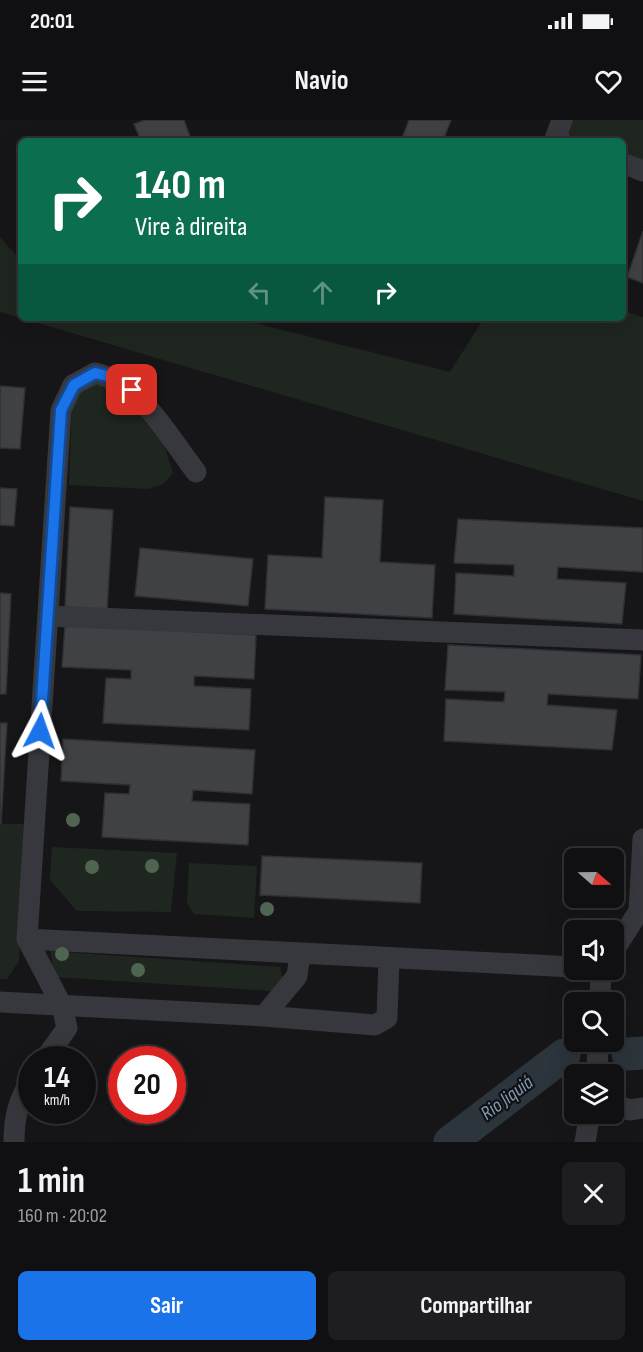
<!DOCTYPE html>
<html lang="pt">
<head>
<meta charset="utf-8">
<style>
  body { margin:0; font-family:"Sofia Sans Condensed",sans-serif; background:#1e1e20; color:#f1f3f6; height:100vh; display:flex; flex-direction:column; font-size:22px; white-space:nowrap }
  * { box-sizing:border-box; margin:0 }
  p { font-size:20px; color:#9c9d9f }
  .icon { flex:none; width:33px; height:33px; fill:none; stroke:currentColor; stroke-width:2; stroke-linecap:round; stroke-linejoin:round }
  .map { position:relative; height:1022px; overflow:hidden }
  .side { display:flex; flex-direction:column; background:#101012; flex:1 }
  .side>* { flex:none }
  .guide { position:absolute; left:18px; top:18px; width:608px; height:183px; border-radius:9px; box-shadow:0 6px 24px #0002,0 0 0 2px #303032; background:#0b6e4f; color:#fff; overflow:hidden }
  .needle { width:39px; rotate:110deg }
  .controls { position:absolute; left:564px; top:728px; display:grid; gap:12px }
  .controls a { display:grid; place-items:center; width:60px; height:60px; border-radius:9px; background:#101012; box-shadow:0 6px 24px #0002,0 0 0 2px #303032; font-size:30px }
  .speed { position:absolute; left:18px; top:926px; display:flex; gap:12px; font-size:30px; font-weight:700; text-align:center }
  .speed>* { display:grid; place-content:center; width:78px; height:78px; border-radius:50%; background:#101012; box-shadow:0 6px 24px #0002,0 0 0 2px #303032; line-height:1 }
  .speed small { font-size:15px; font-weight:400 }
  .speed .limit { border:9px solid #d22; background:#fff; color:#111 }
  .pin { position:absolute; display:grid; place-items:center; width:51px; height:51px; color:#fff; margin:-26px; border-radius:12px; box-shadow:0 3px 9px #0006 }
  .me { position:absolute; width:66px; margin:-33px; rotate:4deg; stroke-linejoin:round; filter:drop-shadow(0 0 4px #0008) }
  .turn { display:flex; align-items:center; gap:21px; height:126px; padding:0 18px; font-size:27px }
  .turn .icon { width:78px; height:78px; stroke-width:2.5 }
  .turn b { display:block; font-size:42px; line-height:51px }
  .lanes { display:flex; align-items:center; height:57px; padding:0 18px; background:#0003; justify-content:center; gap:30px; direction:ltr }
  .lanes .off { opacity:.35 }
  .round { display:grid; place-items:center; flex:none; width:63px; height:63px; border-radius:9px; background:#1e1e20 }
  .headline { display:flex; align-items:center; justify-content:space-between; height:102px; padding:0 18px }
  h1 { font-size:36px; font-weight:700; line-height:45px }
  .button { display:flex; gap:12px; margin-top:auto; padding:12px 18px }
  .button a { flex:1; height:69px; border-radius:9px; background:#1a73e8; color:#fff; font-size:24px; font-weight:700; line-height:69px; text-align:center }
  .button a+a { background:#1e1e20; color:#f1f3f6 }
  .status { display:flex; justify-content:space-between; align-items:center; height:42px; padding:0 30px; background:#101012; direction:ltr }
  .status svg { height:16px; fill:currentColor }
  header { display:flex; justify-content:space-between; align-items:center; height:78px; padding:0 18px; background:#101012; font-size:27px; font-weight:700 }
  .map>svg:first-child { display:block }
  .green { fill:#1e261f }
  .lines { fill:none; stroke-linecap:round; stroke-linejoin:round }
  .river { stroke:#2c353c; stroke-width:33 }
  .building { fill:#404145; stroke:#303034; stroke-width:1.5 }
  .minor { stroke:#37383d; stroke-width:21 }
  .tree { fill:#506452 }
  .route-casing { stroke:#114b97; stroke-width:15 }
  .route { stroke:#1a73e8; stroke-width:10 }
  .labels { text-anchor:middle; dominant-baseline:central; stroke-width:4.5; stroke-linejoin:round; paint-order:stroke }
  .water-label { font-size:20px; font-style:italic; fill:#7f9bb3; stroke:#111113 }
</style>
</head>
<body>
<div class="status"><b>20:01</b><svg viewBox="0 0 49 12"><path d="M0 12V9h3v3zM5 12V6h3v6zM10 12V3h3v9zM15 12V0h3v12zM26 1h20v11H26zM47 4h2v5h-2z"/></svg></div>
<header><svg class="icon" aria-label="menu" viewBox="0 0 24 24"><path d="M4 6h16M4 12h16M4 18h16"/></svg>Navio<svg class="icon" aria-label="heart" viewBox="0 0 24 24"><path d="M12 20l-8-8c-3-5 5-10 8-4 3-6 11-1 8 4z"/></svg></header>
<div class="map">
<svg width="643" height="1022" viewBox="0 0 643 1022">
  <rect width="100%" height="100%" fill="#161618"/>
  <path class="green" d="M 562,0 L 643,0 L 643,51 L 623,43 L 622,21 L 561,21 Z
    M 0,117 L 21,141 L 21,198 L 0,192 Z
    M 623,191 L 643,197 L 643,381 L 21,198 L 235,198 L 450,252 L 484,198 L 622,198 Z
    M 99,261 L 118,269 L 164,325 L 173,353 L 163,364 L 148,369 L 69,365 L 72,281 L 80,268 Z
    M 0,704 L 25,704 L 19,841 L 7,859 L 0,859 Z
    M 52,727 L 177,733 L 171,792 L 77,791 L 50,760 Z
    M 189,743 L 257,746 L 254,798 L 194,794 L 187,783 Z
    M 50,831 L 280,847 L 285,872 L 55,857 Z"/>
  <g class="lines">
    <path class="river" d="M 628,934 L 643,933
      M 450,1022 L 564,935"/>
  </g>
  <path class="building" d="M 145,0 L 184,0 L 191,19 L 141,21 L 134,4 Z
    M 409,0 L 451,0 L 443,21 L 401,21 Z
    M 643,111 L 643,163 L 627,157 Z
    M 0,266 L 25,268 L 20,329 L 0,328 Z
    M 0,368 L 17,369 L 14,406 L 0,405 Z
    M 325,377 L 383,380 L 380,442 L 435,445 L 432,498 L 265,489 L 268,435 L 322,438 Z
    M 70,387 L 113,390 L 107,491 L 65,488 Z
    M 458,399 L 643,408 L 643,452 L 558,447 L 557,459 L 626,463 L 622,504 L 454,494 L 456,453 L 514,456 L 514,445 L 454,443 Z
    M 140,428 L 253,439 L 248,486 L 135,476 Z
    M 0,473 L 11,474 L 6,574 L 0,574 Z
    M 65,505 L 256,515 L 254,559 L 194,556 L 194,566 L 251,569 L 249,610 L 103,603 L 106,558 L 131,559 L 131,550 L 62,547 Z
    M 448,525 L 641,535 L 638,579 L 548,574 L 547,585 L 617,590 L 612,630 L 444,621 L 446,579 L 504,582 L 505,572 L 445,570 Z
    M 0,603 L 7,603 L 1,704 L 0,704 Z
    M 63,619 L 255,630 L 252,674 L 193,670 L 192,681 L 250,684 L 248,725 L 102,717 L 105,673 L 129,674 L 130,665 L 61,661 Z
    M 262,736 L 422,743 L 420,783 L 260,775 Z"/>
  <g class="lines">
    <path class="minor" d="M 561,21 L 555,19 L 562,0
      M 622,43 L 643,51
      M 196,352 C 169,317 140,263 95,253 L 73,265 L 61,290 L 27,819 L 574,847
      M 48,496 L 643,520
      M 27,819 L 62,886 L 67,908 L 45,939
      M 614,830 L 639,791 L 643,719
      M 0,882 L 264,896 L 375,905 L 387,898 L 389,838
      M 600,882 L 601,849
      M 264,896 L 297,856 L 300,833
      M 597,954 L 598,921
      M 614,984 L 630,990 L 643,988
      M 14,1022 C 14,998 18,980 32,959
      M 585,1022 L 590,993"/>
  </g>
  <g class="tree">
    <circle cx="73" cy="700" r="7"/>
    <circle cx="152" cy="746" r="7"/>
    <circle cx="92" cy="747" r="7"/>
    <circle cx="267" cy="789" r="7"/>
    <circle cx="62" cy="834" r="7"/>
    <circle cx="138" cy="850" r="7"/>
  </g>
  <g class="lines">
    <defs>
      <path id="route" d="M 40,611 L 61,290 L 74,265 L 95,253 L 111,257 L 132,270"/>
    </defs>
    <use href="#route" class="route-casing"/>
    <use href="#route" class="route"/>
  </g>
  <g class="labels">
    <g class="water-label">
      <text transform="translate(507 978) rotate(-37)">Rio Jiquiá</text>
    </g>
  </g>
</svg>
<div class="controls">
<a><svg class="needle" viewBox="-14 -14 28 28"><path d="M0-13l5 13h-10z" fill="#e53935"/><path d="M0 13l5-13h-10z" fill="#9c9d9f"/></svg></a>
<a><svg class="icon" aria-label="sound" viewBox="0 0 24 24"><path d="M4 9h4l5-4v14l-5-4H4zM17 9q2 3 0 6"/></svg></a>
<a><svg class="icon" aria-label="search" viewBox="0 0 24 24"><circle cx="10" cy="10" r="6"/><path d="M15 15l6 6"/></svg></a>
<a><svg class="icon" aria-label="layers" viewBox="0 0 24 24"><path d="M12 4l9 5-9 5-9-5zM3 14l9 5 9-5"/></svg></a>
</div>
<div class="speed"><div>14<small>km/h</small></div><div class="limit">20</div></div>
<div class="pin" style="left:132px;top:270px;background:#d93025"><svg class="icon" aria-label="arrive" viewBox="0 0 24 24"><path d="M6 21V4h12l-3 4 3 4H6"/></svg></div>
<svg class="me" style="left:40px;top:611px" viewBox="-20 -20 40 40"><path d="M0-17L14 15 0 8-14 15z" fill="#1a73e8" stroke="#fff" stroke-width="4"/></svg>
<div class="guide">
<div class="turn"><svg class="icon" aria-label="right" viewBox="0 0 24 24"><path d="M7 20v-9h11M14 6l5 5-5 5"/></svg><div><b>140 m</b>Vire à direita</div></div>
<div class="lanes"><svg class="icon off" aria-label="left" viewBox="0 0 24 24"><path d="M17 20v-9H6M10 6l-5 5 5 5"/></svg><svg class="icon off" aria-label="ahead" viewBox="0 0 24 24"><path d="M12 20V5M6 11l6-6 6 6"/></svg><svg class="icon" aria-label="right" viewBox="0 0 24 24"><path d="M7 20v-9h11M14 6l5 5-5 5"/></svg></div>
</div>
</div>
<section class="side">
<div class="headline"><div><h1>1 min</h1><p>160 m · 20:02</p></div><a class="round"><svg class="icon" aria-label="close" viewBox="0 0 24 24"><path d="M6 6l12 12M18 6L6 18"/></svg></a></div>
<div class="button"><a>Sair</a><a>Compartilhar</a></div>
</section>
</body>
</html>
